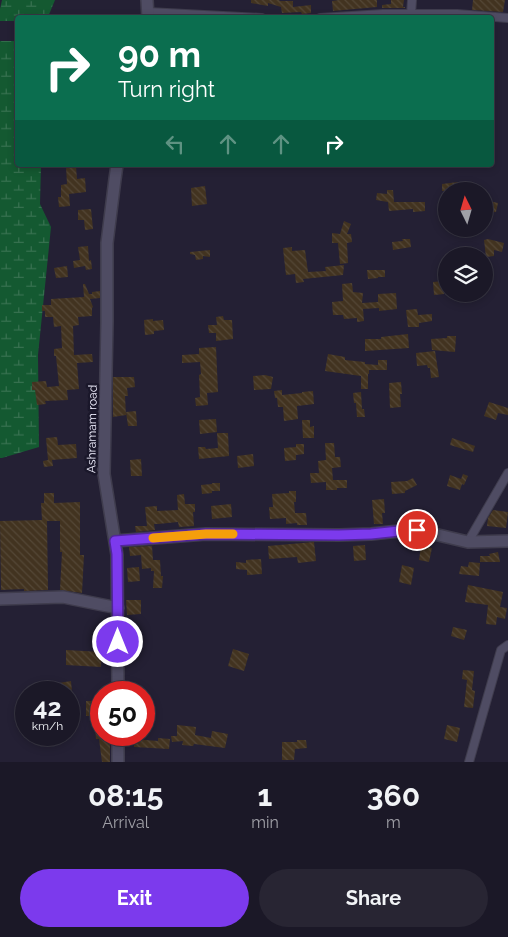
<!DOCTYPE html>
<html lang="en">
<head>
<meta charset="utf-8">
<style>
  body { margin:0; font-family:Raleway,sans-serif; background:#282533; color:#f1f3f6; height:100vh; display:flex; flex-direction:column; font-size:19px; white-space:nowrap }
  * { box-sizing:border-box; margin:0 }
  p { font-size:16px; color:#a0a0a7 }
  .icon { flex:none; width:28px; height:28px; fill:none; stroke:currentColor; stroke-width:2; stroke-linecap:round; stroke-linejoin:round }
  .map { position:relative; height:762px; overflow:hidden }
  .details { display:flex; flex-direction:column; background:#1b1827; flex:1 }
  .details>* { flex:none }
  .hud { position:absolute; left:15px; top:15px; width:479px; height:152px; border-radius:5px; box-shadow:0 2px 8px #0003,0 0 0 1px #393744; background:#0b6e4f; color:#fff; overflow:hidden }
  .needle { width:32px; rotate:355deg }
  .controls { position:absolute; left:438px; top:182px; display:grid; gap:10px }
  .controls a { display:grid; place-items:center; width:55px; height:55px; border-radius:50%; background:#1b1827; box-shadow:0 2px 8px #0003,0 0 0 1px #393744; font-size:25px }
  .speed { position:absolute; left:15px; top:681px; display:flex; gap:10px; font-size:25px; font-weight:700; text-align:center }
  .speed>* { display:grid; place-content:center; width:65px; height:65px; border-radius:50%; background:#1b1827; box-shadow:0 2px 8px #0003,0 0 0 1px #393744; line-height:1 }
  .speed small { font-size:12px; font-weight:400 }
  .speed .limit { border:8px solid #d22; background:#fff; color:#111 }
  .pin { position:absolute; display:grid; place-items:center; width:42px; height:42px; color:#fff; margin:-21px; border:2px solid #fff; border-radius:50%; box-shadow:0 1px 5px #0007 }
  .me { position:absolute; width:55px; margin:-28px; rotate:0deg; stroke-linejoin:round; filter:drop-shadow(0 0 4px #0008) }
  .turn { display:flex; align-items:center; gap:18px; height:105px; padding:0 20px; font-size:22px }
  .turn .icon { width:65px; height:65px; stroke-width:2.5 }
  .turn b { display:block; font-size:35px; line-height:42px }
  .lanes { display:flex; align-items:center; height:48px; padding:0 20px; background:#0003; justify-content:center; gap:25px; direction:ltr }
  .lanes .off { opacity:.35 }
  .eta { display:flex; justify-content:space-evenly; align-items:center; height:85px; text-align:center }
  .eta b { font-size:30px; font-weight:700; line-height:35px }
  .cta { display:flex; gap:10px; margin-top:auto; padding:10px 20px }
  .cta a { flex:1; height:58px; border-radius:30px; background:#7c3aed; color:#fff; font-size:20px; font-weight:700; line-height:58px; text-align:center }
  .cta a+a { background:#282533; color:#f1f3f6 }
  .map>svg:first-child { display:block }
  .wetland { fill:url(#wetland-marsh) }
  .building { fill:url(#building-back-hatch) }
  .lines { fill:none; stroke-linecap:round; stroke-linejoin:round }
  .street-casing { stroke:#3f3c4d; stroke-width:10 }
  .secondary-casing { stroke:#3f3c4d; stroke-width:14 }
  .street { stroke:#4f4c63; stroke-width:8 }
  .secondary { stroke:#4f4c63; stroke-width:11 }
  .route-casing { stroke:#51269a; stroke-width:12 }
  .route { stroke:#7c3aed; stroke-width:9 }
  .slow { stroke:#f59e0b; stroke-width:9 }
  .labels { text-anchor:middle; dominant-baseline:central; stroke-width:5; stroke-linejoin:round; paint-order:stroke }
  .street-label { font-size:12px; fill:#f2f1ff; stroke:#1a172a }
</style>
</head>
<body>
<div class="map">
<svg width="508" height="762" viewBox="0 0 508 762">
  <defs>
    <pattern id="wetland-marsh" width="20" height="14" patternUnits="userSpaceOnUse" patternTransform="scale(1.25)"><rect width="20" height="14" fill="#145931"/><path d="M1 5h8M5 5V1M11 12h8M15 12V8" fill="none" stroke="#377150"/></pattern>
    <pattern id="building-back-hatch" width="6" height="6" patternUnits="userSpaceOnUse" patternTransform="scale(1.25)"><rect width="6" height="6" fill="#423320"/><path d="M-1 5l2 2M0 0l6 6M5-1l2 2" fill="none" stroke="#544736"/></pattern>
  </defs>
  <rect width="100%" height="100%" fill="#242034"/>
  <path class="wetland" d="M 2,0 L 55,0 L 48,17 L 18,18 L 17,21 L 0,21 L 0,9 Z
    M 0,41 L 17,41 L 18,165 L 41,165 L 40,204 L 51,227 L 38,355 L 39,447 L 2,458 L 0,458 Z"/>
  <path class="building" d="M 251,0 L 280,0 L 279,1 L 293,1 L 293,7 L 311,5 L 311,13 L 302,14 L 301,12 L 282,13 L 281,7 L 268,3 L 268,6 L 251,3 Z
    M 339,0 L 377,0 L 377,7 L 333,11 L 332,1 Z
    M 391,0 L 404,0 L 403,7 L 405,7 L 405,8 L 382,8 L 382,5 L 391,4 Z
    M 473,0 L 505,0 L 503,12 L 472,10 Z
    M 76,166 L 77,179 L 85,178 L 86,192 L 69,194 L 70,206 L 59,207 L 58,197 L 61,197 L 61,185 L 67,184 L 66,167 Z
    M 458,182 L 459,191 L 442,191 L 442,184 Z
    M 205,186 L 207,204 L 192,206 L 191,188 Z
    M 387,190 L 393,190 L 394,202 L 425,202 L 425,211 L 413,212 L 413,209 L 389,211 L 388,202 L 376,200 L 377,193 L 387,194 Z
    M 484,200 L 498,203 L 496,212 L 484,213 Z
    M 91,209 L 93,229 L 85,230 L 84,220 L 78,220 L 78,210 Z
    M 344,221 L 351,224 L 347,234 L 351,234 L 352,242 L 347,243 L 348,263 L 340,264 L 338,243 L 332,243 L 332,233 L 340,234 Z
    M 402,239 L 410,239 L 411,247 L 393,250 L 392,242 L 403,241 Z
    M 488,239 L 504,243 L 502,252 L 494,250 L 494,256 L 486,257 L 484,240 Z
    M 88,246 L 89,261 L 91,260 L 92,269 L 86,270 L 85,266 L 74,268 L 73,261 L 80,260 L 78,247 Z
    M 292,247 L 292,251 L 305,250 L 308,272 L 326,271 L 325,267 L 344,265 L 343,275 L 303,279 L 304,282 L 296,283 L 295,274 L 286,275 L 284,258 L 283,248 Z
    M 210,250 L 210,257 L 203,256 L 203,259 L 196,260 L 195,255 L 190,254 L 190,252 Z
    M 67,266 L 68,277 L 56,278 L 54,268 Z
    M 367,270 L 385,270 L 385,277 L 378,277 L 378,278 L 368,279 Z
    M 443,281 L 444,294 L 434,295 L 433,282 Z
    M 352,283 L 353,292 L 363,293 L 362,303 L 378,302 L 378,294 L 396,293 L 397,309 L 379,311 L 379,308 L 363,309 L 364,321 L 357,322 L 357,318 L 344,319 L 343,315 L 333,315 L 332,302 L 343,301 L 342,284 Z
    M 83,284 L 85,284 L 89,294 L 92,294 L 92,292 L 100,291 L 100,298 L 90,299 L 93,307 L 92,308 L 92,316 L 78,317 L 79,325 L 73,326 L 74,355 L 92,354 L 93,362 L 77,363 L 79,389 L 67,390 L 68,400 L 45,401 L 46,404 L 37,405 L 35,390 L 32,390 L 32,382 L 46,381 L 47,387 L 59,386 L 56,356 L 54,356 L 54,349 L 62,348 L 61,326 L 54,327 L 53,317 L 45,317 L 45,311 L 42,311 L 42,305 L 51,305 L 51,299 L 84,297 Z
    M 417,309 L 418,315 L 432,314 L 432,321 L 419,323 L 419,327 L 408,327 L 406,310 Z
    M 223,316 L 224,320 L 232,320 L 233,339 L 216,341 L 216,333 L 209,333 L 208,325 L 217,325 L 216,317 Z
    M 153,319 L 153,321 L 163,320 L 164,330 L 154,331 L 154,334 L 145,335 L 144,320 Z
    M 408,334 L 409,348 L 365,351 L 365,339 L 381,339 L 381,337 Z
    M 447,336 L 456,336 L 455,352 L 432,350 L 431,339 L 447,338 Z
    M 216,347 L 218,392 L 207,393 L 208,405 L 196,406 L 195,398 L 200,397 L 199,375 L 201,374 L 200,362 L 182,363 L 182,355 L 199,354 L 199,348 Z
    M 435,351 L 439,377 L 431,378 L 430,368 L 428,368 L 427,365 L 417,366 L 416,353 Z
    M 328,354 L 345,357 L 345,360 L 365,362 L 365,364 L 378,365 L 378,360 L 387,360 L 387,370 L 369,370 L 369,374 L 368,374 L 368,389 L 361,389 L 361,376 L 325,371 Z
    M 265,375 L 273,377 L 271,389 L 254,390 L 253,376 Z
    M 113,377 L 134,377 L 135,387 L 127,388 L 128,396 L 125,396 L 126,415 L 113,417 Z
    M 401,382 L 402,394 L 400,394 L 401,407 L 390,408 L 389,383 Z
    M 282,390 L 282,395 L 302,393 L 302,392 L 313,391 L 314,404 L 297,406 L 298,419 L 284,421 L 283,407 L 278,407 L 277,398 L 275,398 L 274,391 Z
    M 361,392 L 362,409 L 364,409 L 365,417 L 357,417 L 356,403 L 354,403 L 353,393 Z
    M 489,402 L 508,408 L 508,415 L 498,413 L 496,420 L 484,416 Z
    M 136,411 L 137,426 L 128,426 L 126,412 Z
    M 216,419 L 217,432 L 200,434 L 199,420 Z
    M 302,420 L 310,420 L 310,427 L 314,426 L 314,438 L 303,438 Z
    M 217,433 L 228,433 L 229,456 L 199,459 L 198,447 L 205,447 L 206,449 L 218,448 Z
    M 57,437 L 58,445 L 76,444 L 77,458 L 52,460 L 53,466 L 44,467 L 43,461 L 48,460 L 46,438 Z
    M 452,438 L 475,446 L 473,452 L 450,445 Z
    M 325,443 L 334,443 L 335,457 L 340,457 L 341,467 L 332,468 L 333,480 L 347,480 L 347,488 L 337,488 L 337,490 L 326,490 L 326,482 L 311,483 L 310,473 L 319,473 L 318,461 L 326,460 Z
    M 296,444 L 304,444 L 304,454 L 296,455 L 296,460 L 285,461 L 284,448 L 296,447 Z
    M 253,454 L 254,466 L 238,468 L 237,456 Z
    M 141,459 L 142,476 L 131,476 L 130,460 Z
    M 463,474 L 468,476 L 464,485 L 462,484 L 460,490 L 447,486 L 450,475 L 461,479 Z
    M 413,478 L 417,485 L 405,491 L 405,493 L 392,494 L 391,482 L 407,481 Z
    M 212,483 L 220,483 L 220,491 L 212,491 L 212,493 L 202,494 L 201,485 L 212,484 Z
    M 289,491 L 296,491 L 296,502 L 294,502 L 295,513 L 306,513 L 307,525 L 297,525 L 297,523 L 286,524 L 286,518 L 270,519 L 269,507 L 273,507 L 272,494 L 289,493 Z
    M 44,493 L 54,493 L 54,503 L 80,502 L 80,555 L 84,555 L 82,593 L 60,590 L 62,552 L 60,552 L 60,521 L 47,521 L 48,590 L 24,591 L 24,589 L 1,590 L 0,521 L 42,520 L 41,503 L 44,503 Z
    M 184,494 L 185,504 L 195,504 L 195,512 L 193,512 L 194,526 L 179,527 L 178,522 L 158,524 L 154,524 L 155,530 L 136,532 L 135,526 L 147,526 L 145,507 L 157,506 L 157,511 L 178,510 L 177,495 Z
    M 384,499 L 385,513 L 382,513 L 383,524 L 374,524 L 372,500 Z
    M 231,504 L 232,517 L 212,519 L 211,506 Z
    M 493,510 L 508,512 L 506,528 L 487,526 L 488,518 Z
    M 314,542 L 316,561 L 298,563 L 297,557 L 269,559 L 268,546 Z
    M 365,545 L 366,560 L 354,561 L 353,546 Z
    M 152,546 L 153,560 L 160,560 L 161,576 L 163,576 L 162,588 L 153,588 L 154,571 L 151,571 L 151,568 L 142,569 L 141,555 L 130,556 L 129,547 Z
    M 421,546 L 432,548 L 429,562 L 419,560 Z
    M 498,552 L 500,562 L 480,562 L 480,556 L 490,556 L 489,554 Z
    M 261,559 L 262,574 L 247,575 L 247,570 L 236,569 L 236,562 L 246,563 L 246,560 Z
    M 469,562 L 480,563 L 479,576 L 459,574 L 461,566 L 468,567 Z
    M 402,565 L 414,568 L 411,585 L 399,582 Z
    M 139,567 L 140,581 L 128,582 L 127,568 Z
    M 468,585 L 503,592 L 500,607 L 507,608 L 505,619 L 497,617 L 496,625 L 486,624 L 488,605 L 465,602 Z
    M 126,600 L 141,600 L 141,614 L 127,615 Z
    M 453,627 L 467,630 L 464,640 L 451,636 Z
    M 233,649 L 249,654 L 244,671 L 228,666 Z
    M 66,650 L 102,652 L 101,667 L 66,665 Z
    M 463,670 L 474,671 L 472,690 L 475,691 L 473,708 L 464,707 L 467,680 L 462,679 Z
    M 71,681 L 72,692 L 60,692 L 59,683 Z
    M 86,701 L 95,701 L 95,716 L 86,716 Z
    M 177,725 L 196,727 L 195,735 L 211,738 L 212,731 L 228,734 L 225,748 L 194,744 L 193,746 L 182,745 L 183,741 L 172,742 L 171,736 L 177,736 Z
    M 447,725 L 460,728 L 457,742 L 444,739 Z
    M 101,727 L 101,735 L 109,735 L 110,737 L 110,762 L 102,762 L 99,739 L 96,739 L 95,728 Z
    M 158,738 L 170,739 L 169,749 L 134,747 L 134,739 L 158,741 Z
    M 297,740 L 306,740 L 307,748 L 295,749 L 294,760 L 282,760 L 282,742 L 297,742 Z"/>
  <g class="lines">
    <defs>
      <path id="street" d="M 148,12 L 262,18
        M 411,14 L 412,0
        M 320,18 L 383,14 L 457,14 L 508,18
        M 468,542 L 508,473
        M 469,762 L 501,650 L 508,645"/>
      <path id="secondary" d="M 147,0 L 148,18
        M 117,165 L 115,179 L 107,243 L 107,322 L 104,474 L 117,555 L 118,692
        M 115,541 L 206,534 L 339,535 L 371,534 L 399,531 L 417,530 L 468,542 L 508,541
        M 0,599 L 63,597 L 118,608
        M 118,762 L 118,735"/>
    </defs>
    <use href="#street" class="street-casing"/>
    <use href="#secondary" class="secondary-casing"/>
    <use href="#street" class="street"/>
    <use href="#secondary" class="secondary"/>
  </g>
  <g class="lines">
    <defs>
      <path id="route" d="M 118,642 L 117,554 L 115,541 L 206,534 L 339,535 L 371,534 L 399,531 L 417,530"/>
    </defs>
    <use href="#route" class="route-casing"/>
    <use href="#route" class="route"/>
    <path class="slow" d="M 153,538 L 206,534 L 233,534"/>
  </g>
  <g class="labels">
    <g class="street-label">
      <text transform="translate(92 429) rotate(-89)">Ashramam road</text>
    </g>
  </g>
</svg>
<div class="controls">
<a><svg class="needle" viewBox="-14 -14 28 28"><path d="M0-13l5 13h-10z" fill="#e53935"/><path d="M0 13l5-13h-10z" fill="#a0a0a7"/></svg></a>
<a><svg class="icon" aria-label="layers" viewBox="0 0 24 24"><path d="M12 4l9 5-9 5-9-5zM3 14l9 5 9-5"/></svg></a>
</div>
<div class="speed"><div>42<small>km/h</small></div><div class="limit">50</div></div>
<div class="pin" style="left:417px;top:530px;background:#d93025"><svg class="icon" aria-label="arrive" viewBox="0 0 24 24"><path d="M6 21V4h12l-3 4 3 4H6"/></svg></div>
<svg class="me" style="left:118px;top:642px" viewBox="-20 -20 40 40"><circle r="17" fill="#7c3aed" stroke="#fff" stroke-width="3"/><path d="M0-11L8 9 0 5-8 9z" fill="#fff"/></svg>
<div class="hud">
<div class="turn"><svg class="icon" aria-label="right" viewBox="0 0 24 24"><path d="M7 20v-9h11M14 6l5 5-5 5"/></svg><div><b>90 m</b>Turn right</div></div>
<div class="lanes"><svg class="icon off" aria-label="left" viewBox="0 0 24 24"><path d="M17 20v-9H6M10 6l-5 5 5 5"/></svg><svg class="icon off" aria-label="ahead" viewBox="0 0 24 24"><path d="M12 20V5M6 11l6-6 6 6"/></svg><svg class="icon off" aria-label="ahead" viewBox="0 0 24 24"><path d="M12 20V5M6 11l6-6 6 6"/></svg><svg class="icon" aria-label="right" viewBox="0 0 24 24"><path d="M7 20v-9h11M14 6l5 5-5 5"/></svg></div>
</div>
</div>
<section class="details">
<div class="eta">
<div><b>08:15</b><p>Arrival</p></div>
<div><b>1</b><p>min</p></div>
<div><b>360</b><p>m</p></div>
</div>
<div class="cta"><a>Exit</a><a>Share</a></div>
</section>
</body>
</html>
